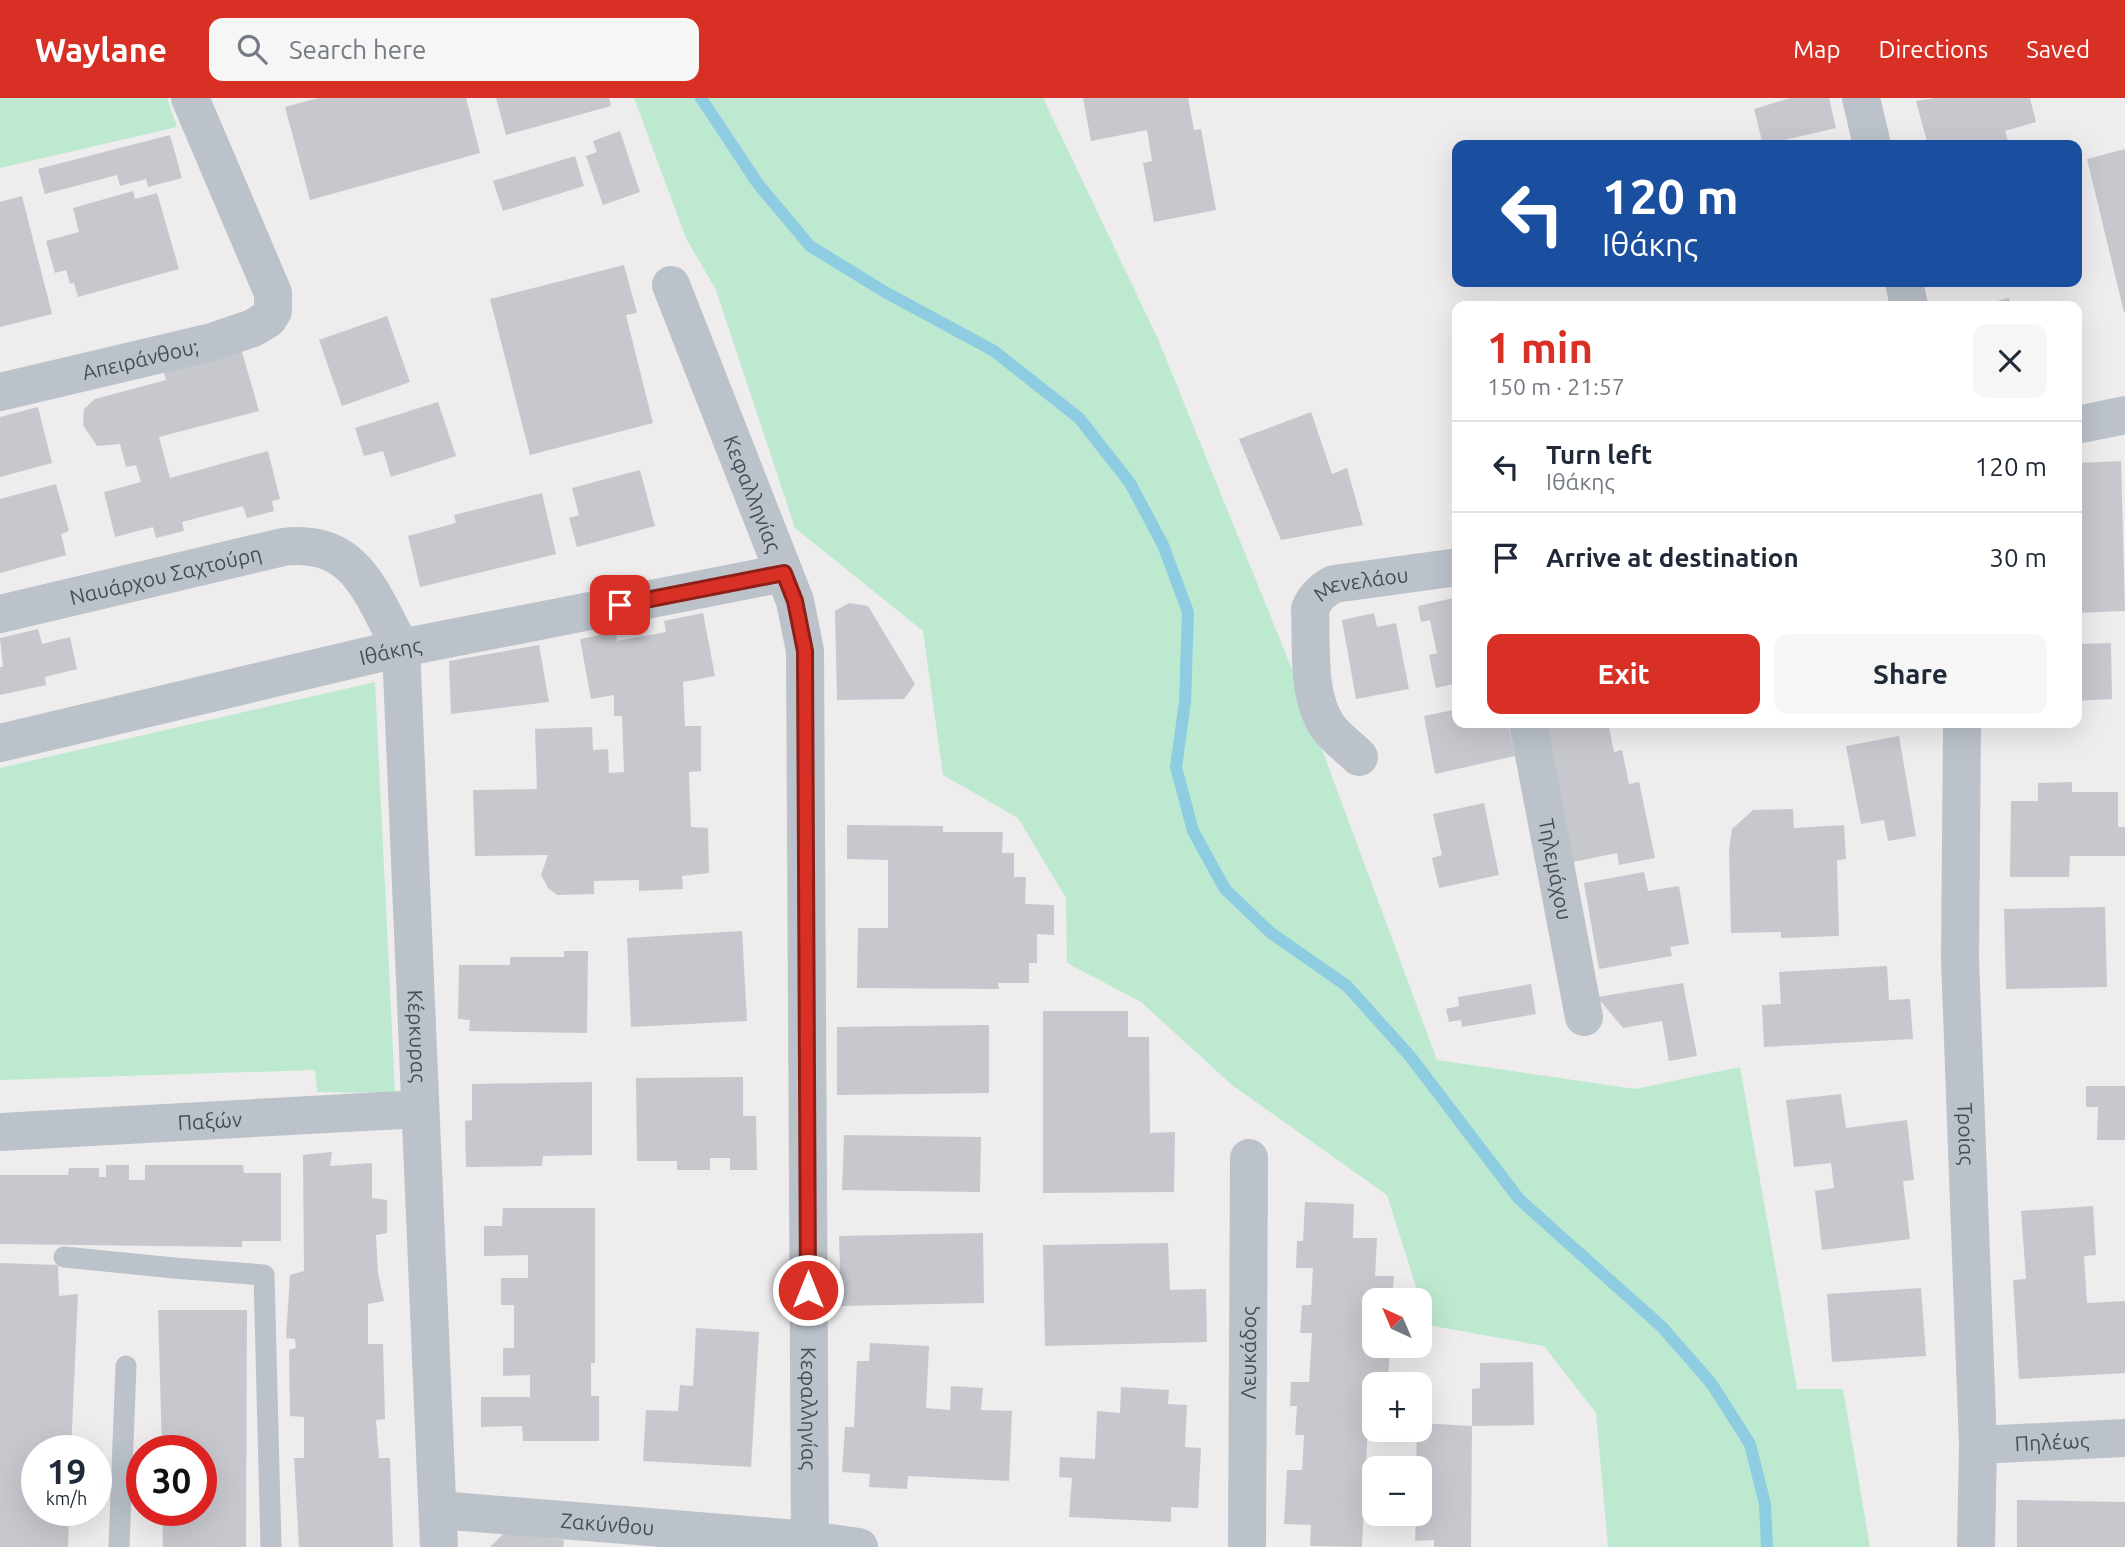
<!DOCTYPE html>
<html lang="en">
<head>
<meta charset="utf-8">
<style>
  body { margin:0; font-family:Ubuntu,sans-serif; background:#f6f6f7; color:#1f2937; height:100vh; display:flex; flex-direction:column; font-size:26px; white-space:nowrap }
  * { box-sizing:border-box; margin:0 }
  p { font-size:23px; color:#747a83 }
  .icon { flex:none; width:38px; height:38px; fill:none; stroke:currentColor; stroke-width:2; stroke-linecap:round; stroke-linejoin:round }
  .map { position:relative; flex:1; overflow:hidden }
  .side { position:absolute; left:1452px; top:203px; width:630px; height:427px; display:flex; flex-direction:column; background:#fff; border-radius:14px; box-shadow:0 7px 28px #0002 }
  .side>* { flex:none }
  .hud { position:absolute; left:1452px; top:42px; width:630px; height:147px; border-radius:14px; box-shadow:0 7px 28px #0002; background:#1a4fa0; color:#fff; overflow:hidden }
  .needle { width:46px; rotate:316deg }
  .buttons { position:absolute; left:1362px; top:1190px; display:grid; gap:14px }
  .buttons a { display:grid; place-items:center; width:70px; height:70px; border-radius:14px; background:#fff; box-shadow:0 7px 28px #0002; font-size:35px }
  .speed { position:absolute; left:21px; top:1337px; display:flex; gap:14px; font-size:35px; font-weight:700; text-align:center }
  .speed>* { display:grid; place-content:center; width:91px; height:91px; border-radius:50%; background:#fff; box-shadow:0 7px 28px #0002; line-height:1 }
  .speed small { font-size:18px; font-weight:400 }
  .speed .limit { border:10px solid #d22; background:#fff; color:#111 }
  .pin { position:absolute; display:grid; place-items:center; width:60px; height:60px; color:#fff; margin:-30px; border-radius:14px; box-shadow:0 4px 10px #0006 }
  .me { position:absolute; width:77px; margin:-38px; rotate:0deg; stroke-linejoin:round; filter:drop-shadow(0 0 5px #0008) }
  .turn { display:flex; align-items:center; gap:24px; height:147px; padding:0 35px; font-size:32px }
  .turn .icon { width:91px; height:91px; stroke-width:2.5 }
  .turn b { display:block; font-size:49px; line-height:60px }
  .round { display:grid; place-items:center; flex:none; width:74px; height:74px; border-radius:14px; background:#f6f6f7 }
  .head { display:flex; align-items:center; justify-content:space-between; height:119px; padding:0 35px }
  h1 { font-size:42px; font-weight:600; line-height:52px; color:#d93025 }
  .primary-button { display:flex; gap:14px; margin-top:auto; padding:14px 35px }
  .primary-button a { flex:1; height:80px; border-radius:14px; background:#d93025; color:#fff; font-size:28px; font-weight:600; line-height:80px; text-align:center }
  .primary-button a+a { background:#f6f6f7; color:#1f2937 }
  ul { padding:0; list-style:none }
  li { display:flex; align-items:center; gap:21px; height:91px; padding:0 35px; border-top:2px solid #e0e1e3 }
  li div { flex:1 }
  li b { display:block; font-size:26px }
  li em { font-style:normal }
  header { display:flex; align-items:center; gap:42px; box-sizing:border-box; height:98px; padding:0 35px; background:#d93025; color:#fff }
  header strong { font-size:33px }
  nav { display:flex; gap:38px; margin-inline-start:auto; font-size:24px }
  .search { width:490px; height:63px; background:#f6f6f7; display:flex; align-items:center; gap:18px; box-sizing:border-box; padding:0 24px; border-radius:14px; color:#747a83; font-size:26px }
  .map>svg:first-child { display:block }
  .green { fill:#bde9d0 }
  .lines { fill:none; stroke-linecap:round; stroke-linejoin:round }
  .stream { stroke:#8ecce2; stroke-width:12 }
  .building { fill:#c7c8ce }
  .service { stroke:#bbc2ca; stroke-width:21 }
  .minor { stroke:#bbc2ca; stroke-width:38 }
  .route-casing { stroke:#8d1f18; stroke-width:18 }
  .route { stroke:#d93025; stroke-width:12 }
  .labels { text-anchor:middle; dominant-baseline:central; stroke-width:6; stroke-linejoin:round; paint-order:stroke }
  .street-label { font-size:21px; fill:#464e57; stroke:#fff }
</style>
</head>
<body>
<header>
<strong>Waylane</strong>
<div class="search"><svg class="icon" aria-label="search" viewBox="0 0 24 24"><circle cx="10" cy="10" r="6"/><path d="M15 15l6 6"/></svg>Search here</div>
<nav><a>Map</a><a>Directions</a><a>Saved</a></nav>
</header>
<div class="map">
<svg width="2125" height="1449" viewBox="0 0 2125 1449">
  <rect width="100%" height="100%" fill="#eeecec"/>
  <path class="green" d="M 0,0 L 167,0 L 177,29 L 0,70 Z
    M 634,0 L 1043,0 L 1158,241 L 1296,581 L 1437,962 L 1635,991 L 1740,969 L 1797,1291 L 1843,1291 L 1870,1449 L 1608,1449 L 1596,1315 L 1544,1248 L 1428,1227 L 1387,1097 L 1232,987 L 1141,904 L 1067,865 L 1066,800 L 1018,720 L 943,677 L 923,533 L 795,430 L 716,192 L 686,140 Z
    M 375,584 L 395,995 L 317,994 L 315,972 L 0,982 L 0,670 Z"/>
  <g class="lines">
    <path class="stream" d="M 701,0 L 758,86 L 810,148 L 885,194 L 994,253 L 1079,320 L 1130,385 L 1163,447 L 1188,514 L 1185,604 L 1176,669 L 1193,733 L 1225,791 L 1271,835 L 1347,888 L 1409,957 L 1519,1101 L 1662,1229 L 1711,1285 L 1750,1346 L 1765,1406 L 1767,1449"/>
  </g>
  <path class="building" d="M 318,0 L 466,0 L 480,55 L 310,102 L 285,9 Z
    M 496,0 L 609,0 L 611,8 L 506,37 Z
    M 1083,0 L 1188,0 L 1194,32 L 1201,31 L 1216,112 L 1154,124 L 1143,65 L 1152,63 L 1147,32 L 1091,43 Z
    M 1790,0 L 1829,0 L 1836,30 L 1763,47 L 1754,11 Z
    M 1935,0 L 2030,0 L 2036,24 L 2005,33 L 2009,47 L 1928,47 L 1916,3 Z
    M 620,33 L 640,94 L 603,107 L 586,58 L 597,54 L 593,43 Z
    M 170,37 L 182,80 L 148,89 L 146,81 L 120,88 L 117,77 L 45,96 L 38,71 Z
    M 2125,51 L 2125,214 L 2124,214 L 2087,61 Z
    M 575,58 L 584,88 L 503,113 L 493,83 Z
    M 133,93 L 135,101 L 157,95 L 179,171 L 78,199 L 74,185 L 70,186 L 66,172 L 55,175 L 46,143 L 79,134 L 73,110 Z
    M 22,98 L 52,216 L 0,229 L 0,104 Z
    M 624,167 L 637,215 L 626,217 L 653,325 L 530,357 L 490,201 Z
    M 2009,200 L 2011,208 L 1981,208 L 1981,207 Z
    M 387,218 L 410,284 L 342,308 L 319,242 Z
    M 240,247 L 259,313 L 159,339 L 170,380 L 268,353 L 280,401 L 272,403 L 274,413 L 247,420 L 243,408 L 182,424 L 184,433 L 156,440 L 153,429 L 115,439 L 104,394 L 141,384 L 136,367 L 126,369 L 120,346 L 97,348 L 83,327 L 84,311 L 95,301 L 166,282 L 162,269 Z
    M 438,304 L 456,358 L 391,379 L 383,353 L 364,358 L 355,330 Z
    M 38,309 L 52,365 L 0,379 L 0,319 Z
    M 1311,314 L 1332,376 L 1347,370 L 1363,427 L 1281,442 L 1239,341 Z
    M 2121,363 L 2125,513 L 2077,515 L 2078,365 Z
    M 640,372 L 655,428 L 577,449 L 569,420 L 579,417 L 572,390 Z
    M 56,386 L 69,433 L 61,436 L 66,457 L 0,475 L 0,401 Z
    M 542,395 L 556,456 L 420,489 L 408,438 L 456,425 L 454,417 Z
    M 1458,499 L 1458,585 L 1436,590 L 1429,557 L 1437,555 L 1430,522 L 1421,524 L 1418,508 Z
    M 849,505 L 868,508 L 915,586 L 904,601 L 837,602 L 835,513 Z
    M 703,515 L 715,578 L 683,584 L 685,628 L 701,628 L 701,673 L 689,674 L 691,729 L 708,730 L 709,775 L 682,778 L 683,791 L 639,793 L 639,782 L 594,783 L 594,796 L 557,797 L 548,790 L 541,777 L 548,757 L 475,758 L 473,692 L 537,691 L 535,631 L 592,629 L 593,652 L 608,651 L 609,675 L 624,674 L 622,618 L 614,618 L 614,597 L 591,601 L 580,541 L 616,534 L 617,543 L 666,534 L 664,523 Z
    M 1374,515 L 1377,529 L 1396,525 L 1409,591 L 1356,601 L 1342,522 Z
    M 38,531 L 42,546 L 70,539 L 77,571 L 45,579 L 46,587 L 0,597 L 0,569 L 3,569 L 0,540 Z
    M 2111,545 L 2112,601 L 2077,603 L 2077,546 Z
    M 539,547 L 549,604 L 451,616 L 449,563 Z
    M 1458,611 L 1458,625 L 1508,625 L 1515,658 L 1435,676 L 1424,618 Z
    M 1547,625 L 1608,625 L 1614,654 L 1622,652 L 1629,686 L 1639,684 L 1655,760 L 1619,767 L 1617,755 L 1573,764 Z
    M 1899,638 L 1916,738 L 1888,743 L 1884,722 L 1861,726 L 1846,648 Z
    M 2072,684 L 2072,694 L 2118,694 L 2118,729 L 2125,729 L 2125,758 L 2070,758 L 2069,779 L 2010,779 L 2011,703 L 2038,703 L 2038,685 Z
    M 1484,705 L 1499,777 L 1439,790 L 1432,760 L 1442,757 L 1433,716 Z
    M 1793,711 L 1794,730 L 1844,727 L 1846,761 L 1837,762 L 1839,838 L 1781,840 L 1781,834 L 1731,835 L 1729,751 L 1732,731 L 1753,712 Z
    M 847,727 L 943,728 L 943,734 L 1003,734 L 1002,755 L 1014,755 L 1014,779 L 1026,779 L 1025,806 L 1054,807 L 1054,837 L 1037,836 L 1037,865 L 1029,865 L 1029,885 L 998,885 L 999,891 L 857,890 L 858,830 L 888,830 L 888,762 L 847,761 Z
    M 1644,774 L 1648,793 L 1679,788 L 1689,846 L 1670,849 L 1672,858 L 1599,871 L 1584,785 Z
    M 2105,809 L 2107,889 L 2006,891 L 2004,811 Z
    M 742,833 L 747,923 L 631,929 L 627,840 Z
    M 564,853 L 588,853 L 587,935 L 469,933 L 470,922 L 458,921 L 459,867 L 510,867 L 510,859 L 564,859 Z
    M 1887,868 L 1889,902 L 1910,901 L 1913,941 L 1764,949 L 1762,907 L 1781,906 L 1779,874 Z
    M 1683,885 L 1697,958 L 1669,963 L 1662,923 L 1623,930 L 1597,899 Z
    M 1531,886 L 1536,916 L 1462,929 L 1461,922 L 1449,924 L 1446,911 L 1459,908 L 1458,899 Z
    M 1043,913 L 1128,913 L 1128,939 L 1149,939 L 1150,1035 L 1175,1034 L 1174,1094 L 1043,1095 Z
    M 989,927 L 989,995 L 837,997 L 837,929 Z
    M 743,979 L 743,1018 L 756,1018 L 757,1072 L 730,1072 L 730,1060 L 710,1060 L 710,1072 L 677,1072 L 677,1063 L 637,1063 L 636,980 Z
    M 592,984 L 592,1057 L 543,1058 L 542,1068 L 466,1069 L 465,1023 L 472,1022 L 472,986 Z
    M 2086,988 L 2125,988 L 2125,1042 L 2097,1042 L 2098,1009 L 2086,1009 Z
    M 1841,996 L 1846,1030 L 1907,1022 L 1914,1082 L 1903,1083 L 1910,1141 L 1822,1152 L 1815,1093 L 1834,1090 L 1831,1065 L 1794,1069 L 1786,1002 Z
    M 844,1037 L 981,1039 L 980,1094 L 842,1092 Z
    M 332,1054 L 330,1068 L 372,1065 L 372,1100 L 387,1102 L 387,1135 L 376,1137 L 378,1175 L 384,1203 L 368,1206 L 368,1246 L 383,1246 L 385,1321 L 376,1322 L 379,1360 L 390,1360 L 393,1449 L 299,1449 L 294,1360 L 304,1360 L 304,1319 L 290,1318 L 289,1252 L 296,1250 L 295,1241 L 286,1240 L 290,1177 L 304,1173 L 303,1057 Z
    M 106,1067 L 129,1067 L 129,1082 L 145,1082 L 145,1067 L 243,1067 L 244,1075 L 281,1075 L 281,1143 L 242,1143 L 242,1149 L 0,1146 L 0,1077 L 68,1077 L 69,1070 L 99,1070 L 99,1079 L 106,1079 Z
    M 1305,1104 L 1354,1106 L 1353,1140 L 1377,1140 L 1375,1178 L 1394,1178 L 1392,1202 L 1374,1202 L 1374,1248 L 1390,1248 L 1388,1285 L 1370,1284 L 1362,1449 L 1310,1448 L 1311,1427 L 1284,1426 L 1287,1372 L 1302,1372 L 1304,1337 L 1295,1337 L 1297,1308 L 1290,1308 L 1291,1284 L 1309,1284 L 1312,1235 L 1300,1235 L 1302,1207 L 1311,1207 L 1313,1170 L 1296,1170 L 1297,1143 L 1303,1143 Z
    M 2093,1108 L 2096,1157 L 2084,1158 L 2087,1205 L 2125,1203 L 2125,1275 L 2019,1281 L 2013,1182 L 2026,1181 L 2021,1113 Z
    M 503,1110 L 595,1110 L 595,1265 L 591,1265 L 591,1298 L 599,1298 L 599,1343 L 523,1343 L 522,1328 L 481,1329 L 481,1299 L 530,1299 L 530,1277 L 503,1278 L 503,1250 L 514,1250 L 514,1207 L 501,1207 L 501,1180 L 528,1180 L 528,1157 L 484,1158 L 484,1128 L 502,1128 Z
    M 983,1135 L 984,1205 L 841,1208 L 839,1138 Z
    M 1168,1145 L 1170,1192 L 1206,1191 L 1207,1244 L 1045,1248 L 1043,1147 Z
    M 0,1165 L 58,1167 L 59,1198 L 78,1196 L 71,1353 L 37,1353 L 37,1412 L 69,1412 L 68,1449 L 0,1449 Z
    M 1921,1190 L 1926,1258 L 1832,1264 L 1827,1196 Z
    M 158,1212 L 247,1212 L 246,1449 L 163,1449 L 162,1412 L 201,1412 L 201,1353 L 162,1353 Z
    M 696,1230 L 759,1234 L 751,1369 L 643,1363 L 646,1312 L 678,1313 L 680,1287 L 693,1288 Z
    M 870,1245 L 929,1248 L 926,1310 L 950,1312 L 951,1288 L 983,1290 L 981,1312 L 1012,1313 L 1009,1383 L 908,1378 L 907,1391 L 869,1389 L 870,1376 L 842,1374 L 845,1329 L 854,1329 L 857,1263 L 869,1263 Z
    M 1533,1264 L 1534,1327 L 1472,1328 L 1471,1449 L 1434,1449 L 1434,1442 L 1415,1443 L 1416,1416 L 1419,1416 L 1419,1370 L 1416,1370 L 1417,1332 L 1419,1332 L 1419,1325 L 1472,1328 L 1472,1291 L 1480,1290 L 1480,1265 Z
    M 1121,1289 L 1169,1292 L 1168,1306 L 1187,1307 L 1185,1349 L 1201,1350 L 1198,1410 L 1171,1409 L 1171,1424 L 1069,1419 L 1072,1380 L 1059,1379 L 1060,1359 L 1095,1361 L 1097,1313 L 1120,1315 Z
    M 2017,1402 L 2125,1404 L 2125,1449 L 2017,1449 Z
    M 505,1434 L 564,1442 L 563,1449 L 490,1449 Z"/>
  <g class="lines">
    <path class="service" d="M 64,1159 L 174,1170 L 264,1177 L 271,1449
      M 119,1449 L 126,1268"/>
    <g class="minor">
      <path d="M 1861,0 L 1872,47"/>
      <path d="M 1904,184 L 1909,208"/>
      <path id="s1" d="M 671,187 L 795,503 L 805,553 L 810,1449"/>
      <path id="s2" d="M 0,294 L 212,244 L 253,230 L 268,221 L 273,213 L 273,195 L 190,0"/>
      <path d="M 2077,327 L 2125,317"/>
      <path id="s3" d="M 0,516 L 283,449 C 357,440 371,496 401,550 L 439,1449"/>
      <path id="s4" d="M 1528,625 L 1584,919"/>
      <path id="s5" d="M 1962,625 L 1960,861 L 1978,1347 L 1976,1449"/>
      <path id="s6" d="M 0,645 L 401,550 L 784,475"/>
      <path id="s7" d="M 1359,659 C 1349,649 1336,640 1328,629 C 1306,597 1312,548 1310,511 C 1315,499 1322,492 1334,486 L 1458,469"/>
      <path id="s8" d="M 0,1034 L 420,1011"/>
      <path id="s9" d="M 1978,1347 L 2125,1340"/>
      <path id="s10" d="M 438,1412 L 810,1442 L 859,1449"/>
      <path id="s11" d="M 1247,1449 L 1249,1060"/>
    </g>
  </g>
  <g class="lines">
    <defs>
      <path id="route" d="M 620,507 L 784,475 L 795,503 L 805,553 L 808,1192"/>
    </defs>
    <use href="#route" class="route-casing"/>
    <use href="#route" class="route"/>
  </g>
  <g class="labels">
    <g class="street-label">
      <text stroke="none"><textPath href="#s2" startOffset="144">Απειράνθου;</textPath></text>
      <text stroke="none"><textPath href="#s1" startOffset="224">Κεφαλληνίας</textPath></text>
      <text stroke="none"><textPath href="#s3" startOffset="170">Ναυάρχου Σαχτούρη</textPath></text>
      <text stroke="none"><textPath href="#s7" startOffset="226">Μενελάου</textPath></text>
      <text stroke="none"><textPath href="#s6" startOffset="401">Ιθάκης</textPath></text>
      <text stroke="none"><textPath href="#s4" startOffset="149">Τηλεμάχου</textPath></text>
      <text stroke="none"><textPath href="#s3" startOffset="849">Κέρκυρας</textPath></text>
      <text stroke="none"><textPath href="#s8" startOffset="210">Παξών</textPath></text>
      <text stroke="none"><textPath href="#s5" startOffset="411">Τροίας</textPath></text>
      <text stroke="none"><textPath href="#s11" startOffset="194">Λευκάδος</textPath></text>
      <text stroke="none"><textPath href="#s1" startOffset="1148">Κεφαλληνίας</textPath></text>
      <text stroke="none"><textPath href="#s9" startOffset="74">Πηλέως</textPath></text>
      <text stroke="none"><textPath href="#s10" startOffset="170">Ζακύνθου</textPath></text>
    </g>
  </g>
</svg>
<div class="buttons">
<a><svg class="needle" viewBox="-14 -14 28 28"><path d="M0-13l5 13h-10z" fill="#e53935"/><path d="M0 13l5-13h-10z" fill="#747a83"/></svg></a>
<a>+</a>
<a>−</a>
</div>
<div class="speed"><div>19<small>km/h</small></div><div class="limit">30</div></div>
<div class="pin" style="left:620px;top:507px;background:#d93025"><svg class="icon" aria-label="arrive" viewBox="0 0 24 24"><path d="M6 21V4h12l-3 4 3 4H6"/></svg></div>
<svg class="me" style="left:808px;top:1192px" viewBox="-20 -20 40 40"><circle r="17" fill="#d93025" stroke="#fff" stroke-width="3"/><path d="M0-11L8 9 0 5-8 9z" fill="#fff"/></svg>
<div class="hud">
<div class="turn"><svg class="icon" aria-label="left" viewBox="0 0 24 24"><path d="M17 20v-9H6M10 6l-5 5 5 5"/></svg><div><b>120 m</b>Ιθάκης</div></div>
</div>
<section class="side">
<div class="head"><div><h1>1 min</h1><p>150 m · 21:57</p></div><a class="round"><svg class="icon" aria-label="close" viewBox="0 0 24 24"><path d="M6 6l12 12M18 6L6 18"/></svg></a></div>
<ul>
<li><svg class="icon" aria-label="left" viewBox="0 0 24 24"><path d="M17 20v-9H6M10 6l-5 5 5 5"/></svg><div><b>Turn left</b><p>Ιθάκης</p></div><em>120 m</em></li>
<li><svg class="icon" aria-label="arrive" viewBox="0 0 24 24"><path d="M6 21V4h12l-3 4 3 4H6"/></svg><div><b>Arrive at destination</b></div><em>30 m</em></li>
</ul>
<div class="primary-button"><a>Exit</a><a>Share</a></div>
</section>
</div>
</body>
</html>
